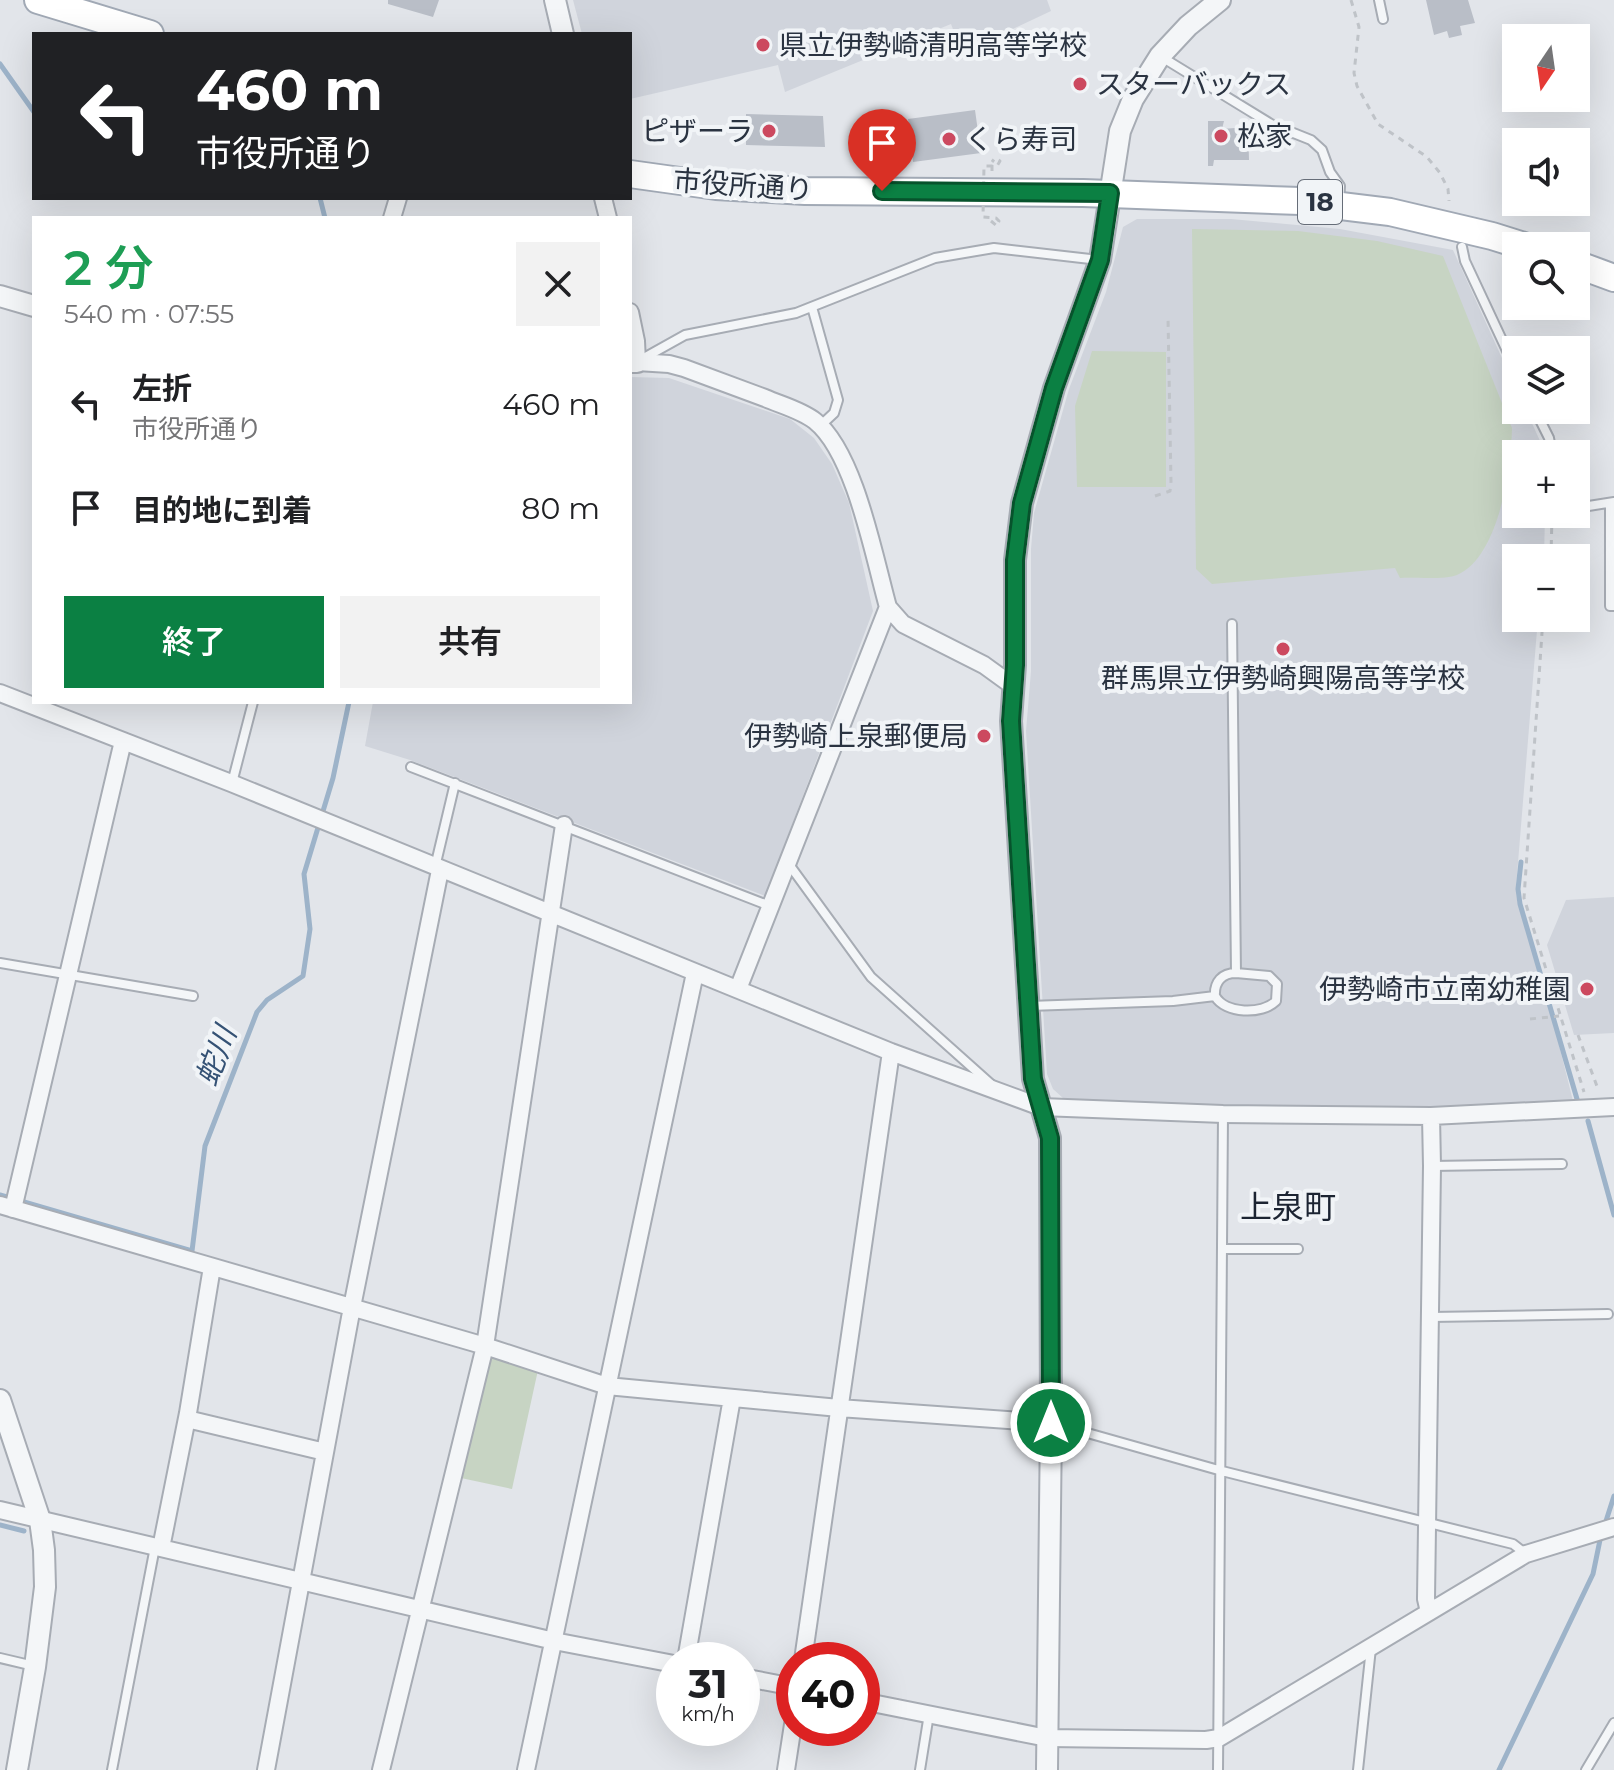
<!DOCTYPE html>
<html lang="ja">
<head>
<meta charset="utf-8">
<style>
  body { margin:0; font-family:Montserrat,"Noto Sans JP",sans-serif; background:#f2f2f2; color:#202124; height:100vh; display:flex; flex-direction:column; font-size:30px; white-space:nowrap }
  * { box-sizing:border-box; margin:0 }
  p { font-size:26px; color:#757577 }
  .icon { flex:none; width:44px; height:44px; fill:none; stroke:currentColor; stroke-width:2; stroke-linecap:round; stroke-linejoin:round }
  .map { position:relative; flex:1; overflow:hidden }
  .details { position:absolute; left:32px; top:216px; width:600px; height:488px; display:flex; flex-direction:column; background:#fff; border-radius:0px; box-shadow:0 8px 32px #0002 }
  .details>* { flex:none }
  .top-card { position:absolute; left:32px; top:32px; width:600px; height:168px; border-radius:0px; box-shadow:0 8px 32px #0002; background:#202124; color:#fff; overflow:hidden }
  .needle { width:52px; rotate:193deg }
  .controls { position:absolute; left:1502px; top:24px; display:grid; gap:16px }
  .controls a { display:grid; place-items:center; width:88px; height:88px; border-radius:0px; background:#fff; box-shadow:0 8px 32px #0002; font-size:40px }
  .speed { position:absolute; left:656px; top:1642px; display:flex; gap:16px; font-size:40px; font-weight:700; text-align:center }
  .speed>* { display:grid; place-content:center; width:104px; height:104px; border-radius:50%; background:#fff; box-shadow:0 8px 32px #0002; line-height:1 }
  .speed small { font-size:20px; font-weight:400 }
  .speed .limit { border:12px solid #d22; background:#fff; color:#111 }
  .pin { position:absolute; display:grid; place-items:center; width:68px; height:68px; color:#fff; margin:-82px -34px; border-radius:50% 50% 50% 0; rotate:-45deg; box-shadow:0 0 8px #0007 }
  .pin .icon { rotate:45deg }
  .me { position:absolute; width:88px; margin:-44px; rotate:0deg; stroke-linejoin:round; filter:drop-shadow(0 0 6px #0008) }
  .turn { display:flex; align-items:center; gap:28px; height:168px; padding:0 32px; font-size:36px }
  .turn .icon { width:104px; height:104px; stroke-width:2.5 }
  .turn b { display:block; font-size:56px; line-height:68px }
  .round { display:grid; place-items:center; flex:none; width:84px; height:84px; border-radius:0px; background:#f2f2f2 }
  .overview { display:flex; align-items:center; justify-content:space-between; height:136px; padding:0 32px }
  h1 { font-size:48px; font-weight:600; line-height:60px; color:#1e9e55 }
  .primary-button { display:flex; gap:16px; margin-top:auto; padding:16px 32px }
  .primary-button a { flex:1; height:92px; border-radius:0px; background:#0b8043; color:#fff; font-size:32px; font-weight:600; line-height:92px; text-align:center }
  .primary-button a+a { background:#f2f2f2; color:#202124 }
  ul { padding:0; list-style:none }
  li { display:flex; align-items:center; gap:24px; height:104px; padding:0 32px }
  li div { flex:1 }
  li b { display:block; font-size:30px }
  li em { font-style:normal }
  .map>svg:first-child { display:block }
  .built { fill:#d0d4dc }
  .green { fill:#c7d4c3 }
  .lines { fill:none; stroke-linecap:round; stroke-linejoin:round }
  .stream { stroke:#9db3c9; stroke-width:5 }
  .building { fill:#b9bec7 }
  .service-casing { stroke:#a7acb4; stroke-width:12 }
  .minor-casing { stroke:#a7acb4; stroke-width:20 }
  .tertiary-casing { stroke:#a7acb4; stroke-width:24 }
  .primary-casing { stroke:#a1a9b5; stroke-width:30 }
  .path { stroke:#bfc3c8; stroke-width:3; stroke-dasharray:6 6; stroke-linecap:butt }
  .service { stroke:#f4f6f8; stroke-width:8 }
  .minor { stroke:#f4f6f8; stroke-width:16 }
  .tertiary { stroke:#f4f6f8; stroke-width:20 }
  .primary { stroke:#fff; stroke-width:26 }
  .path-bridge { stroke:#bfc3c8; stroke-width:3; stroke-dasharray:6 6; stroke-linecap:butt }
  .route-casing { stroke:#07532c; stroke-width:20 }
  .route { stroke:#0b8043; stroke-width:14 }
  .poi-dot { fill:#cc495f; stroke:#f1f4f7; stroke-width:3 }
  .labels { text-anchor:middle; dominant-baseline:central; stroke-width:8; stroke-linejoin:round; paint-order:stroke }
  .shield { fill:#f1f4f7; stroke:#666d78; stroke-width:2 }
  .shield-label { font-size:26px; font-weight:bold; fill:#2a3341 }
  .poi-label { font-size:28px; fill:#2a3341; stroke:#f1f4f7; text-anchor:start }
  .street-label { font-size:28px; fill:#2a3341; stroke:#f1f4f7 }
  .water-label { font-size:30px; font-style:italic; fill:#355275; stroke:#f1f4f7 }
  .quarter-label { font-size:32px; fill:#1c2432; stroke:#f1f4f7 }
</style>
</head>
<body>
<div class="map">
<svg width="1614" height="1770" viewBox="0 0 1614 1770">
  <rect width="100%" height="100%" fill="#e2e5ea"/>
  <path class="built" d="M 573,0 L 1047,0 L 1051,11 L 962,53 L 951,24 L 785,92 L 778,65 L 630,99 L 630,34 L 582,34 Z
    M 1137,219 L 1231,219 L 1340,229 L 1453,250 L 1516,389 L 1516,410 L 1526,410 L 1545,452 L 1545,454 L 1516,454 L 1516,514 L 1545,514 L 1544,558 L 1516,558 L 1516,618 L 1538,618 L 1516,887 L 1517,900 L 1552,1017 L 1573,1101 L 1433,1109 L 1077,1103 L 1063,1098 L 1053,1089 L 1047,1074 L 1026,731 L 1031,671 L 1031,549 L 1034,513 L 1069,389 L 1106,292 L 1123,227 Z
    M 630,377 L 669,378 L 790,419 L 814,438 L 832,464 L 849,503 L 873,611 L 765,896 L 410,760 L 365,746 L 373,702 L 630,702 Z
    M 1614,897 L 1614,1033 L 1574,1035 L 1547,945 L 1566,900 Z"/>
  <path class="green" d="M 1192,229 L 1298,231 L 1377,241 L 1443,256 L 1512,428 C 1511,469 1499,557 1457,575 C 1445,580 1415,577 1400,578 L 1395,568 L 1212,584 L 1196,569 Z
    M 1092,351 L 1166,352 L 1166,487 L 1077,487 L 1075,406 Z
    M 494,1357 L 538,1370 L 512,1489 L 461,1478 L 490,1359 Z"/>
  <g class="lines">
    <path class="stream" d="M 0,64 L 34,112
      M 320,198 L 325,218
      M 1521,862 L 1518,889 L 1520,904 L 1577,1099
      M 1588,1121 L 1614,1215
      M 0,1195 L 192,1251 L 205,1146 L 257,1012 L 267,1000 L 303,976 L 310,929 L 304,874 L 333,778 L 349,702
      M 1606,1521 L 1614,1496
      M 0,1525 L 24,1531
      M 1499,1770 L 1593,1574 L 1600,1540"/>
  </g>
  <path class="building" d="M 388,0 L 439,0 L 433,17 L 388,4 Z
    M 1426,0 L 1468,0 L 1475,23 L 1460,26 L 1462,35 L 1449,38 L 1447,31 L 1434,35 Z
    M 975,110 L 981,153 L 913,162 L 908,119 Z
    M 746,114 L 823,116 L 825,147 L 746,145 Z
    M 1208,121 L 1224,121 L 1222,129 L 1248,127 L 1249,160 L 1214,160 L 1213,166 L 1208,166 Z"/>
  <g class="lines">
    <defs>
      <path id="service" d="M 1379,0 L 1383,19
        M 1160,56 L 1271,124 L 1311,140 L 1322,150 L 1330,172 L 1340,186 L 1339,204
        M 1462,247 L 1465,261 L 1516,370
        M 812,307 L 838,400 L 834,413 L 820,426
        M 642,359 L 685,335 L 796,313 L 935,258 L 994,248 L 1099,260
        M 1535,410 L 1549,438 L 1552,454
        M 1610,503 L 1610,606 L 1614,606
        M 1576,508 L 1614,502
        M 1232,624 L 1236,973
        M 411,767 L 770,906
        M 232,783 L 253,702
        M 788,863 L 871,977 L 993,1086
        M 435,867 L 455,783
        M 0,963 L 193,996
        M 1236,973 L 1269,976 L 1277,984 L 1276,1001 C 1262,1015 1225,1014 1215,996 C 1214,982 1222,973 1236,973 Z
        M 1029,1006 L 1173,1001 L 1215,996
        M 1432,1166 L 1562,1164
        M 1224,1249 L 1298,1249
        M 1431,1317 L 1608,1314
        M 1052,1423 L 1222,1471 L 1513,1544 L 1526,1554
        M 0,1658 L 34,1666
        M 112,1770 L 155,1547
        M 920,1770 L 929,1714
        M 1218,1770 L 1223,1115
        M 1358,1770 L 1371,1648
        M 1586,1770 L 1614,1723"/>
      <path id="minor" d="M 603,198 L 608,218
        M 392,218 L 398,198
        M 630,312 L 636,341 L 637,362 L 669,364 L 684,368 C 711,378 738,388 765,398 C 781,405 801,410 815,421 C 855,453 874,557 888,607 L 903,624 L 984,665 L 1013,686
        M 0,693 L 231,783 L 891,1052 L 1041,1107 L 1223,1114 L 1431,1116 L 1614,1107
        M 738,989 L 888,607
        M 0,1205 L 485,1346 L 607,1386 L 839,1408 L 1051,1423
        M 13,1209 L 123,741
        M 187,1419 L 325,1452
        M 0,1510 L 554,1641 L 674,1664
        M 161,1548 L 188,1413 L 212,1267
        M 1429,1612 L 1426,1599 L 1432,1166 L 1431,1116
        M 686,1660 L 732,1398
        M 803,1660 L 891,1052
        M 742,1677 L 794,1687
        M 862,1701 L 1047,1738 L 1206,1740 L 1219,1738 L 1526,1554 L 1614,1527
        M 266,1770 L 352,1307 L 440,870
        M 381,1770 L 485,1346 L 564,825
        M 526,1770 L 695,973
        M 786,1770 L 794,1718"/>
      <path id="tertiary" d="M 555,0 L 563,34
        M 0,296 L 34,306
        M 630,362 L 637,362
        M 0,1400 L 40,1520 L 44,1550 L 45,1587 L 35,1667 L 17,1770
        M 1047,1770 L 1051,1423 L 1050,1138 L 1033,1079 L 1011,721 L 1015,665 L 1015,560 L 1022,503 L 1054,388 L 1100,260 L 1120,131 L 1133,99 L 1160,56 L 1188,26 L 1220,0"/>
      <path id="primary" d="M 38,0 L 150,34
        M 630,174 L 716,186 L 805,191 L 1083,193 L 1300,201 L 1390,212 L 1492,236 L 1524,246
        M 1576,264 L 1614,278"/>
    </defs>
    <use href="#service" class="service-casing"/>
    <use href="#minor" class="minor-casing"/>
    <use href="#tertiary" class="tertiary-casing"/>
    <use href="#primary" class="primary-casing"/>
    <path class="path" d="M 1351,0 L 1359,27 L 1354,73 L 1357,86 L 1378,124 L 1427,157 L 1440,173 L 1448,189 L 1449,201
      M 992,171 L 992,162
      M 1155,496 L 1170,491 L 1171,483 L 1168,317
      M 1551,558 L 1552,514
      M 1543,618 L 1524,898 L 1584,1092
      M 1530,1019 L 1559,1016
      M 1578,1035 L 1598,1089"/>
    <use href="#service" class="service"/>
    <use href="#minor" class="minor"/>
    <use href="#tertiary" class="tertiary"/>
    <use href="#primary" class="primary"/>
    <path class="path-bridge" d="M 991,221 L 997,226 L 999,221 L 996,218 L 983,217 L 984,166 L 997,166 L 1000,161 L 995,158 L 992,162"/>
  </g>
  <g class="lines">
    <defs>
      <path id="route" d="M 882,191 L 1110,193 L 1100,260 L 1054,388 L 1022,503 L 1015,560 L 1015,665 L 1011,721 L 1033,1079 L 1050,1138 L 1051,1423"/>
    </defs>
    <use href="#route" class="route-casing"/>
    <use href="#route" class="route"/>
  </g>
  <g class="poi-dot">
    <circle cx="763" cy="45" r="8"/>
    <circle cx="1080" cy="84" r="8"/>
    <circle cx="769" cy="131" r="8"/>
    <circle cx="1221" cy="136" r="8"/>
    <circle cx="949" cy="139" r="8"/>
    <circle cx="1283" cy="649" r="8"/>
    <circle cx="984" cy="736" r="8"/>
    <circle cx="1587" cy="989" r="8"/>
  </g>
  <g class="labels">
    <rect class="shield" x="1298" y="180" width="44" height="44" rx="6"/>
    <g class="shield-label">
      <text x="1320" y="202">18</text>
    </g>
    <g class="poi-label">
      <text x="779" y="45">県立伊勢崎清明高等学校</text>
      <text x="1096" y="84">スターバックス</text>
      <text x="753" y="131" text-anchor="end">ピザーラ</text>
      <text x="1237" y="136">松家</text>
      <text x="965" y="139">くら寿司</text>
      <text x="1283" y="678" text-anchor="middle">群馬県立伊勢崎興陽高等学校</text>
      <text x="968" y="736" text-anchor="end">伊勢崎上泉郵便局</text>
      <text x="1571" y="989" text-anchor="end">伊勢崎市立南幼稚園</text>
    </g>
    <g class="street-label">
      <text transform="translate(743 185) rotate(4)">市役所通り</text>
    </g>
    <g class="water-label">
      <text transform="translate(216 1056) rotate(-69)">蛇川</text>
    </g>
    <g class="quarter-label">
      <text x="1288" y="1206">上泉町</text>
    </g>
  </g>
</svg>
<div class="controls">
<a><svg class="needle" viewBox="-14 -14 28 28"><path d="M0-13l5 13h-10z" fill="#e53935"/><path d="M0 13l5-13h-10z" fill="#757577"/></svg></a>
<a><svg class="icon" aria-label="sound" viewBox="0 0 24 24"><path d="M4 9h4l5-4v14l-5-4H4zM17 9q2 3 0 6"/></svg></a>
<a><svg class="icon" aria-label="search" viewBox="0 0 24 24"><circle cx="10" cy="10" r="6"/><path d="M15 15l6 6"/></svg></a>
<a><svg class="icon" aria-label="layers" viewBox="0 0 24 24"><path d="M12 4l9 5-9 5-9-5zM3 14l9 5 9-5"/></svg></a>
<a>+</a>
<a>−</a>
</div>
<div class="speed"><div>31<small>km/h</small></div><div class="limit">40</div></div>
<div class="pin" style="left:882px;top:191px;background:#d93025"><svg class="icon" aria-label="arrive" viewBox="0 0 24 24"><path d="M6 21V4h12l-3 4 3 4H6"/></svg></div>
<svg class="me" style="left:1051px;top:1423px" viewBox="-20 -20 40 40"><circle r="17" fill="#0b8043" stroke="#fff" stroke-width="3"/><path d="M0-11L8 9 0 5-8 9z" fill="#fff"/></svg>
<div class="top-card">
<div class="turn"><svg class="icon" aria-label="left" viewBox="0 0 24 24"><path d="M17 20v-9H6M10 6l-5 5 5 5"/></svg><div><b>460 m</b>市役所通り</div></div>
</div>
<section class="details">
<div class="overview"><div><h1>2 分</h1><p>540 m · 07:55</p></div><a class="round"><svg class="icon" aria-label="close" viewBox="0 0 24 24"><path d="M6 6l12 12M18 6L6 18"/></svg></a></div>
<ul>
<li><svg class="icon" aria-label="left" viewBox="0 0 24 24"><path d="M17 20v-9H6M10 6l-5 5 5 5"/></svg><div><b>左折</b><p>市役所通り</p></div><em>460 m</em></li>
<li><svg class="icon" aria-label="arrive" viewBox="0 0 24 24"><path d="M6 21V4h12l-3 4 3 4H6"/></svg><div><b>目的地に到着</b></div><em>80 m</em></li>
</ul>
<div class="primary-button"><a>終了</a><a>共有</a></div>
</section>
</div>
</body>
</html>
